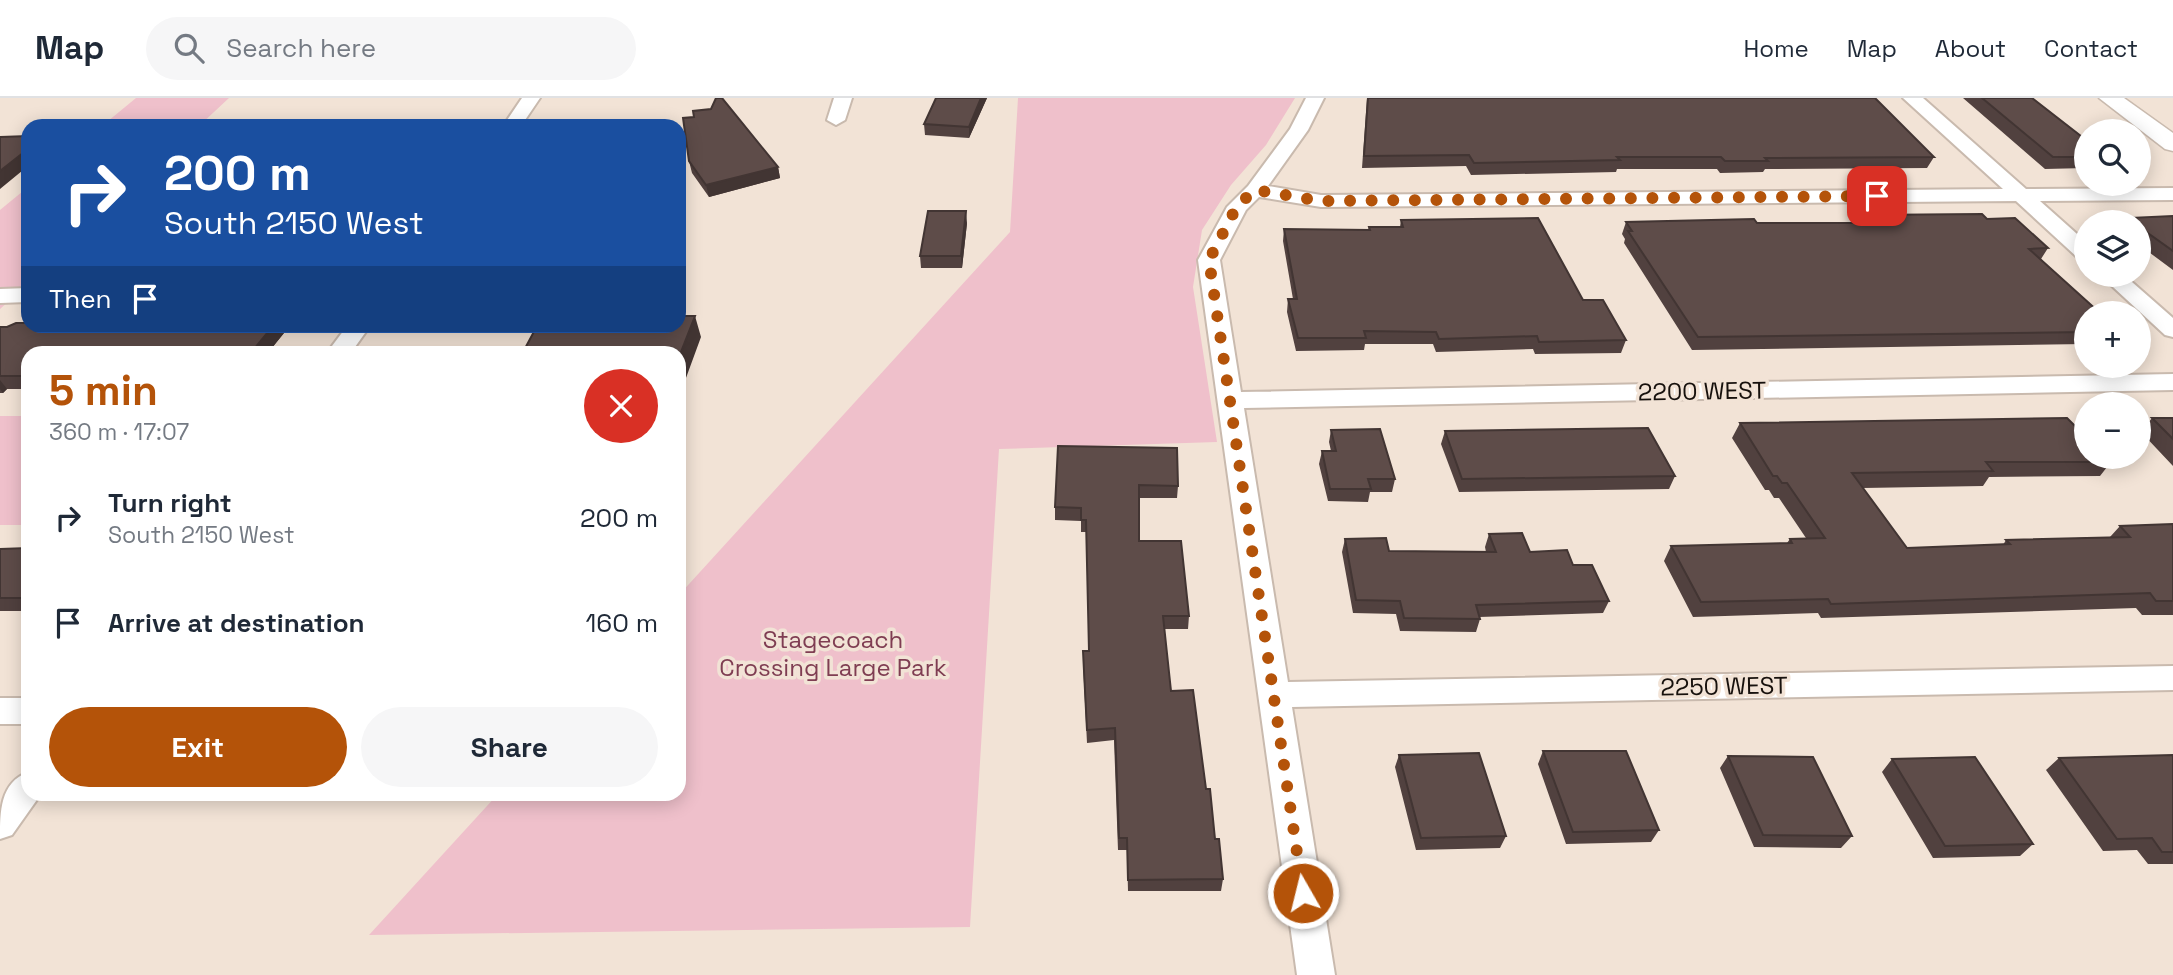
<!DOCTYPE html>
<html lang="en">
<head>
<meta charset="utf-8">
<style>
  body { margin:0; font-family:"Space Grotesk",sans-serif; background:#f6f6f7; color:#1f2937; height:100vh; display:flex; flex-direction:column; font-size:26px; white-space:nowrap }
  * { box-sizing:border-box; margin:0 }
  p { font-size:23px; color:#747a83 }
  .icon { flex:none; width:38px; height:38px; fill:none; stroke:currentColor; stroke-width:2; stroke-linecap:round; stroke-linejoin:round }
  .map { position:relative; flex:1; overflow:hidden }
  .panel { position:absolute; left:21px; top:248px; width:665px; height:455px; display:flex; flex-direction:column; background:#fff; border-radius:21px; box-shadow:0 4px 18px #0003 }
  .panel>* { flex:none }
  .banner { position:absolute; left:21px; top:21px; width:665px; height:214px; border-radius:21px; box-shadow:0 4px 18px #0003; background:#1a4fa0; color:#fff; overflow:hidden }
  .buttons { position:absolute; left:2074px; top:21px; display:grid; gap:14px }
  .buttons a { display:grid; place-items:center; width:77px; height:77px; border-radius:50%; background:#fff; box-shadow:0 4px 18px #0003; font-size:35px }
  .pin { position:absolute; display:grid; place-items:center; width:60px; height:60px; color:#fff; margin:-30px; border-radius:14px; box-shadow:0 4px 10px #0006 }
  .me { position:absolute; width:77px; margin:-38px; rotate:352deg; stroke-linejoin:round; filter:drop-shadow(0 0 5px #0008) }
  .turn { display:flex; align-items:center; gap:24px; height:147px; padding:0 28px; font-size:32px }
  .turn .icon { width:91px; height:91px; stroke-width:2.5 }
  .turn b { display:block; font-size:49px; line-height:60px }
  .then { display:flex; align-items:center; height:66px; padding:0 28px; background:#0003; gap:14px; font-size:26px }
  .round { display:grid; place-items:center; flex:none; width:74px; height:74px; border-radius:37px; background:#f6f6f7 }
  .overview { display:flex; align-items:center; justify-content:space-between; height:119px; padding:0 28px }
  h1 { font-size:42px; font-weight:700; line-height:52px; color:#b45309 }
  .action { display:flex; gap:14px; margin-top:auto; padding:14px 28px }
  .action a { flex:1; height:80px; border-radius:42px; background:#b45309; color:#fff; font-size:28px; font-weight:700; line-height:80px; text-align:center }
  .action a+a { background:#f6f6f7; color:#1f2937 }
  ul { padding:0; list-style:none }
  li { display:flex; align-items:center; gap:21px; height:105px; padding:0 28px }
  li div { flex:1 }
  li b { display:block; font-size:26px }
  li em { font-style:normal }
  header { display:flex; align-items:center; gap:42px; box-sizing:border-box; height:98px; padding:0 35px; background:#fff; border-bottom:2px solid #e0e1e3 }
  header strong { font-size:33px }
  nav { display:flex; gap:38px; margin-inline-start:auto; font-size:24px }
  .search { width:490px; height:63px; background:#f6f6f7; display:flex; align-items:center; gap:18px; box-sizing:border-box; padding:0 24px; border-radius:38px; color:#747a83; font-size:26px }
  .map>svg:first-child { display:block }
  .green { fill:#efc0cb }
  .lines { fill:none; stroke-linecap:round; stroke-linejoin:round }
  .minor-casing { stroke:#c9baae; stroke-width:4 }
  .tertiary-casing { stroke:#c9baae; stroke-width:3 }
  .minor { fill:#fff; fill-rule:evenodd }
  .tertiary { fill:#fff; fill-rule:evenodd }
  .wall { fill:#51413f }
  .shaded-wall { fill:#423533 }
  .building { fill:#5e4c49; stroke:#423533; stroke-width:2 }
  .route { stroke:#b45309; stroke-width:12; stroke-dasharray:0 21.6 }
  .labels { text-anchor:middle; dominant-baseline:central; stroke-width:7; stroke-linejoin:round; paint-order:stroke }
  .street-label { font-size:24px; fill:#17110d; stroke:#f2e3d6 }
  .park-label { font-size:24px; fill:#7f3d52; stroke:#f2e3d6 }
</style>
</head>
<body>
<header>
<strong>Map</strong>
<div class="search"><svg class="icon" aria-label="search" viewBox="0 0 24 24"><circle cx="10" cy="10" r="6"/><path d="M15 15l6 6"/></svg>Search here</div>
<nav><a>Home</a><a>Map</a><a>About</a><a>Contact</a></nav>
</header>
<div class="map">
<svg width="2173" height="877" viewBox="0 0 2173 877">
  <rect width="100%" height="100%" fill="#f2e3d6"/>
  <path class="green" d="M 136,0 L 229,0 L 199,28 L 102,28 Z
    M 1018,0 L 1295,0 L 1266,47 L 1231,87 L 1202,132 L 1193,189 L 1217,344 L 999,351 L 970,829 L 369,837 L 497,697 L 679,696 L 679,497 L 1010,134 Z
    M 28,89 L 28,186 L 0,211 L 0,112 Z
    M 0,318 L 28,318 L 28,427 L 0,427 Z"/>
  <g class="lines">
    <defs>
      <path id="minor" d="M 522,0 L 540,0 L 521,28 L 503,28 Z
        M 834,0 L 852,0 L 845,22 L 836,27 L 827,22 Z
        M 1306,0 L 1324,0 L 1308,32 L 1268,88 L 1321,97 L 2003,91 L 1903,0 L 1923,0 L 2026,91 L 2173,90 L 2173,102 L 2040,103 L 2086,144 L 2086,161 L 2078,160 L 2016,103 L 1321,109 L 1259,99 L 1246,112 L 1220,162 L 1241,294 L 2173,276 L 2173,292 L 1244,310 L 1288,584 L 2173,568 L 2173,592 L 1292,609 L 1335,877 L 1297,877 L 1198,162 L 1227,109 L 1248,88 L 1290,31 Z
        M 2100,177 L 2124,177 L 2173,220 L 2173,239 L 2165,237 Z
        M 28,190 L 28,204 L 0,205 L 0,191 Z
        M 347,228 L 370,228 L 350,256 L 326,256 Z
        M 0,600 L 28,600 L 28,626 L 0,626 Z
        M 28,674 L 28,696 L 41,696 L 12,737 L 0,741 C 0,713 0,685 28,674 Z"/>
      <path id="tertiary" d="M 2099,0 L 2124,0 L 2173,35 L 2173,53 L 2165,51 Z"/>
    </defs>
    <use href="#minor" class="minor-casing"/>
    <use href="#tertiary" class="tertiary-casing"/>
    <use href="#minor" class="minor"/>
    <use href="#tertiary" class="tertiary"/>
  </g>
  <path class="wall" d="M 936,0 L 987,0 L 969,40 L 925,37 L 924,26 Z
    M 1367,0 L 1875,0 L 1934,59 L 1927,70 L 1765,71 L 1763,74 L 1720,75 L 1717,71 L 1617,71 L 1616,74 L 1471,77 L 1466,68 L 1362,70 Z
    M 1963,0 L 2032,0 L 2086,42 L 2086,70 L 2045,71 Z
    M 689,63 L 778,69 L 780,80 L 709,99 L 692,75 Z
    M 1866,117 L 1987,121 L 2048,150 L 2041,161 L 2086,215 L 2086,246 L 1692,252 L 1624,145 L 1625,141 L 1622,136 L 1626,124 L 1862,125 Z
    M 2173,118 L 2173,172 L 2138,146 L 2138,124 L 2125,124 L 2128,120 Z
    M 1401,122 L 1583,202 L 1626,242 L 1621,255 L 1535,256 L 1533,251 L 1436,254 L 1433,246 L 1365,246 L 1364,252 L 1296,253 L 1287,214 L 1288,201 L 1293,201 L 1283,143 L 1284,131 L 1368,132 L 1369,129 L 1400,129 Z
    M 967,125 L 962,170 L 921,170 L 920,158 Z
    M 28,228 L 279,228 L 284,235 L 267,256 L 28,256 L 28,291 L 7,291 L 3,295 L 0,295 L 0,229 Z
    M 2152,320 L 2173,320 L 2173,368 L 2141,334 Z
    M 1740,325 L 2111,364 L 2100,378 L 1989,379 L 1983,388 L 1863,390 L 1907,450 L 2003,447 L 2006,442 L 2110,439 L 2120,428 L 2173,426 L 2173,517 L 2142,517 L 2136,510 L 1821,520 L 1818,515 L 1693,519 L 1664,463 L 1671,448 L 1787,445 L 1790,441 L 1806,440 L 1779,400 L 1774,400 L 1769,392 L 1765,392 L 1732,340 Z
    M 1331,332 L 1395,381 L 1392,394 L 1370,394 L 1368,404 L 1328,403 L 1319,366 L 1322,353 L 1331,353 L 1329,344 Z
    M 1445,333 L 1675,378 L 1669,391 L 1459,394 L 1441,346 Z
    M 1058,348 L 1178,388 L 1177,400 L 1139,400 L 1139,443 L 1189,518 L 1188,531 L 1164,531 L 1171,593 L 1206,691 L 1223,781 L 1221,793 L 1128,793 L 1127,752 L 1118,752 L 1114,642 L 1087,645 L 1083,566 L 1083,553 L 1089,553 L 1086,434 L 1081,434 L 1081,423 L 1055,422 L 1055,409 Z
    M 1489,436 L 1530,454 L 1573,467 L 1609,503 L 1603,515 L 1479,519 L 1480,521 L 1476,534 L 1400,533 L 1396,516 L 1353,515 L 1342,454 L 1345,441 L 1389,453 L 1486,454 L 1485,449 Z
    M 28,450 L 28,513 L 0,513 L 0,451 Z
    M 1543,653 L 1659,732 L 1651,744 L 1566,746 L 1538,666 Z
    M 1399,657 L 1506,738 L 1500,750 L 1416,752 L 1395,669 Z
    M 2173,657 L 2173,766 L 2148,766 L 2137,752 L 2103,753 L 2046,672 L 2059,660 Z
    M 1728,658 L 1852,738 L 1841,750 L 1754,749 L 1720,670 Z
    M 1892,661 L 2033,746 L 2020,758 L 1933,760 L 1882,674 Z"/>
  <path class="shaded-wall" d="M 981,0 L 987,0 L 969,40 L 969,29 Z
    M 28,51 L 28,68 L 0,91 L 0,73 Z
    M 778,69 L 780,80 L 709,99 L 706,87 Z
    M 966,113 L 967,125 L 962,170 L 961,158 Z
    M 695,218 L 701,239 L 679,299 L 679,259 Z
    M 273,228 L 279,228 L 284,235 L 267,256 L 250,256 Z
    M 0,282 L 7,291 L 3,295 L 0,291 Z
    M 679,342 L 684,357 L 679,371 Z"/>
  <path class="building" d="M 716,0 L 722,0 L 778,69 L 706,87 L 689,63 L 683,20 L 694,19 L 693,13 L 711,11 Z
    M 936,0 L 981,0 L 969,29 L 924,26 Z
    M 1368,0 L 1875,0 L 1934,59 L 1765,60 L 1768,63 L 1725,63 L 1721,59 L 1617,59 L 1620,62 L 1474,65 L 1469,57 L 1364,58 Z
    M 1982,0 L 2032,0 L 2086,42 L 2086,59 L 2053,59 Z
    M 28,38 L 28,51 L 0,73 L 0,39 Z
    M 928,113 L 966,113 L 961,158 L 920,158 Z
    M 1982,116 L 1987,121 L 2015,120 L 2048,150 L 2029,151 L 2100,215 L 2086,215 L 2086,234 L 1698,239 L 1628,133 L 1632,133 L 1626,124 L 1754,121 L 1757,125 L 1874,125 L 1866,117 Z
    M 2173,118 L 2173,153 L 2138,128 L 2138,124 L 2134,124 L 2128,120 Z
    M 1538,120 L 1583,202 L 1603,202 L 1626,242 L 1539,244 L 1537,238 L 1439,241 L 1436,234 L 1364,233 L 1366,240 L 1298,240 L 1288,201 L 1297,201 L 1284,131 L 1370,132 L 1369,129 L 1403,129 L 1401,122 Z
    M 679,218 L 695,218 L 679,259 L 679,256 L 522,256 L 537,228 L 679,228 Z
    M 16,225 L 28,225 L 28,228 L 273,228 L 250,256 L 28,256 L 28,278 L 0,278 L 0,229 L 7,229 Z
    M 2067,320 L 2086,339 L 2086,359 L 2106,359 L 2111,364 L 1986,364 L 1993,373 L 1852,375 L 1907,450 L 2010,446 L 2006,442 L 2130,439 L 2120,428 L 2173,426 L 2173,503 L 2156,503 L 2150,495 L 1831,506 L 1828,501 L 1701,504 L 1671,448 L 1792,445 L 1790,441 L 1825,440 L 1787,385 L 1782,385 L 1777,378 L 1773,378 L 1740,325 Z
    M 2152,320 L 2173,320 L 2173,341 Z
    M 1648,330 L 1675,378 L 1462,381 L 1445,333 Z
    M 1380,331 L 1395,381 L 1368,381 L 1371,391 L 1330,391 L 1322,353 L 1336,353 L 1331,332 Z
    M 1058,348 L 1177,350 L 1178,388 L 1139,387 L 1139,443 L 1181,443 L 1189,518 L 1163,518 L 1171,593 L 1193,592 L 1206,691 L 1210,691 L 1215,741 L 1219,741 L 1223,781 L 1128,782 L 1127,740 L 1119,740 L 1115,630 L 1087,632 L 1083,553 L 1089,553 L 1086,422 L 1081,422 L 1081,410 L 1055,409 Z
    M 1522,435 L 1530,454 L 1567,452 L 1573,467 L 1592,467 L 1609,503 L 1476,507 L 1480,521 L 1404,520 L 1400,503 L 1356,502 L 1345,441 L 1386,440 L 1389,453 L 1496,454 L 1489,436 Z
    M 28,450 L 28,500 L 0,500 L 0,451 Z
    M 1543,653 L 1626,653 L 1659,732 L 1573,734 Z
    M 1479,655 L 1506,738 L 1421,740 L 1399,657 Z
    M 2173,657 L 2173,754 L 2162,754 L 2152,740 L 2117,741 L 2059,660 Z
    M 1728,658 L 1813,659 L 1852,738 L 1763,737 Z
    M 1975,659 L 2033,746 L 1945,748 L 1892,661 Z"/>
  <g class="lines">
    <path class="route" d="M 1303,795 L 1209,162 L 1237,108 L 1255,92 L 1321,103 L 1877,98"/>
  </g>
  <g class="labels">
    <g class="street-label">
      <text transform="translate(1702 293) rotate(-1)">2200 WEST</text>
      <text transform="translate(1724 588) rotate(-1)">2250 WEST</text>
    </g>
    <g class="park-label">
      <text x="833" y="541">Stagecoach<tspan x="833" dy="28">Crossing Large Park</tspan></text>
    </g>
  </g>
</svg>
<div class="buttons">
<a><svg class="icon" aria-label="search" viewBox="0 0 24 24"><circle cx="10" cy="10" r="6"/><path d="M15 15l6 6"/></svg></a>
<a><svg class="icon" aria-label="layers" viewBox="0 0 24 24"><path d="M12 4l9 5-9 5-9-5zM3 14l9 5 9-5"/></svg></a>
<a>+</a>
<a>−</a>
</div>
<div class="pin" style="left:1877px;top:98px;background:#d93025"><svg class="icon" aria-label="arrive" viewBox="0 0 24 24"><path d="M6 21V4h12l-3 4 3 4H6"/></svg></div>
<svg class="me" style="left:1303px;top:795px" viewBox="-20 -20 40 40"><circle r="17" fill="#b45309" stroke="#fff" stroke-width="3"/><path d="M0-11L8 9 0 5-8 9z" fill="#fff"/></svg>
<div class="banner">
<div class="turn"><svg class="icon" aria-label="right" viewBox="0 0 24 24"><path d="M7 20v-9h11M14 6l5 5-5 5"/></svg><div><b>200 m</b>South 2150 West</div></div>
<div class="then">Then<svg class="icon" aria-label="arrive" viewBox="0 0 24 24"><path d="M6 21V4h12l-3 4 3 4H6"/></svg></div>
</div>
<section class="panel">
<div class="overview"><div><h1>5 min</h1><p>360 m · 17:07</p></div><a class="round" style="background:#d93025;color:#fff"><svg class="icon" aria-label="close" viewBox="0 0 24 24"><path d="M6 6l12 12M18 6L6 18"/></svg></a></div>
<ul>
<li><svg class="icon" aria-label="right" viewBox="0 0 24 24"><path d="M7 20v-9h11M14 6l5 5-5 5"/></svg><div><b>Turn right</b><p>South 2150 West</p></div><em>200 m</em></li>
<li><svg class="icon" aria-label="arrive" viewBox="0 0 24 24"><path d="M6 21V4h12l-3 4 3 4H6"/></svg><div><b>Arrive at destination</b></div><em>160 m</em></li>
</ul>
<div class="action"><a>Exit</a><a>Share</a></div>
</section>
</div>
</body>
</html>
